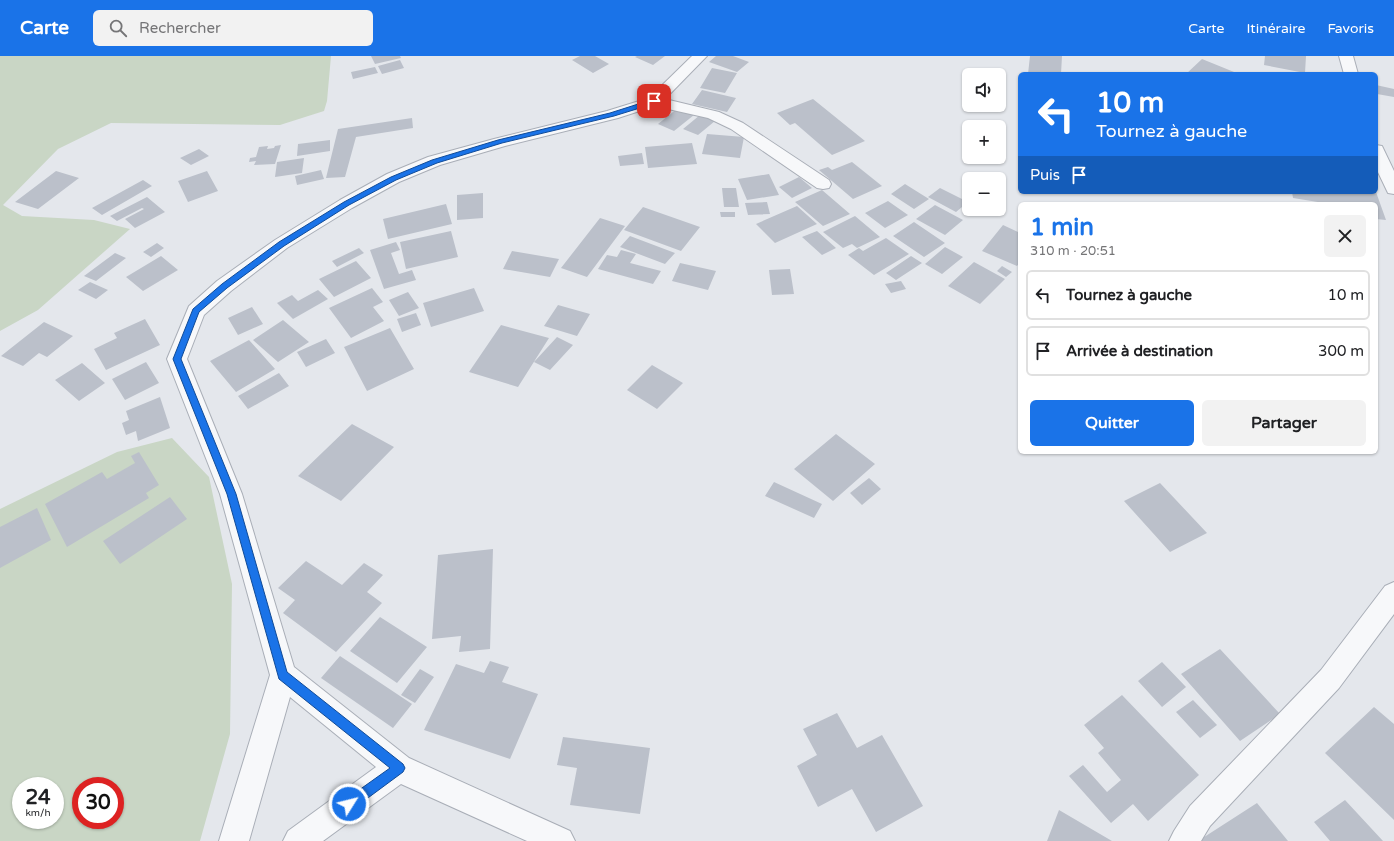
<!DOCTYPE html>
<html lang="fr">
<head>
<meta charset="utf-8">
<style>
  body { margin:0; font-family:"Varela Round",sans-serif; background:#f2f2f2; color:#202124; height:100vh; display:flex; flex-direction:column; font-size:15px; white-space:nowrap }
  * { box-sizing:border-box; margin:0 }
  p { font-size:13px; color:#757577 }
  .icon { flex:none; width:22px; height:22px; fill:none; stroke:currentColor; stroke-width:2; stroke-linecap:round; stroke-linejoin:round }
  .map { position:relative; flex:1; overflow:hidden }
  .side { position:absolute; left:1018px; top:146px; width:360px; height:252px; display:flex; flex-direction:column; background:#fff; border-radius:6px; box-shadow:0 1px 3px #0004 }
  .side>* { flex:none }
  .guide { position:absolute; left:1018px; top:16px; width:360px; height:122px; border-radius:6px; box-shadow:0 1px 3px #0004; background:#1a73e8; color:#fff; overflow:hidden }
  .tools { position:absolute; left:962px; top:12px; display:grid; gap:8px }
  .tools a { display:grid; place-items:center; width:44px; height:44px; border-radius:6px; background:#fff; box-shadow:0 1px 3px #0004; font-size:20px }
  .speed { position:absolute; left:12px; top:721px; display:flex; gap:8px; font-size:20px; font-weight:700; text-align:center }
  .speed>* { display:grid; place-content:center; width:52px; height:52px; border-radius:50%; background:#fff; box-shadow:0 1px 3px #0004; line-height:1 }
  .speed small { font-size:10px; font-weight:400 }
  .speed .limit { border:6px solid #d22; background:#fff; color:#111 }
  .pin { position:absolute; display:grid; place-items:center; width:34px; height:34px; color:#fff; margin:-17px; border-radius:8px; box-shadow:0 2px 6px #0006 }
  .me { position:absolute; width:44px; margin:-22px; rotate:54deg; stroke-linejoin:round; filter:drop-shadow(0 0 3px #0008) }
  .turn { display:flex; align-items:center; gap:14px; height:84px; padding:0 12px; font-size:18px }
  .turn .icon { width:52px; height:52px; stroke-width:2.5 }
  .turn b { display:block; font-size:28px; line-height:34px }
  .then { display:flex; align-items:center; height:38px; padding:0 12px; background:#0003; gap:8px; font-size:15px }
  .round { display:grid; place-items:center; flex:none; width:42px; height:42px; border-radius:6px; background:#f2f2f2 }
  .overview { display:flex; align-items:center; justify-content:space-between; height:68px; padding:0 12px }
  h1 { font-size:24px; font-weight:700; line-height:30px; color:#1a73e8 }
  .action { display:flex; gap:8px; margin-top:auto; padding:8px 12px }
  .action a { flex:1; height:46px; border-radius:6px; background:#1a73e8; color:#fff; font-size:16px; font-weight:700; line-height:46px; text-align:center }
  .action a+a { background:#f2f2f2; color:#202124 }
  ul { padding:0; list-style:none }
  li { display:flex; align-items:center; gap:12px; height:50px; margin:0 8px 6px; padding:0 4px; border:2px solid #e0e0e0; border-radius:6px }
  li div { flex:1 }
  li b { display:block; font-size:15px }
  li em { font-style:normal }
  header { display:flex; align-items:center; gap:24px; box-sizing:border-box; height:56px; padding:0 20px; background:#1a73e8; color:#fff }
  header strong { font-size:19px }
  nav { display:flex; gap:22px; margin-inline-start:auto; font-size:14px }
  .search { width:280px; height:36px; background:#f2f2f2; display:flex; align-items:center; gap:10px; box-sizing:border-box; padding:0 14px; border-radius:6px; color:#757577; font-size:15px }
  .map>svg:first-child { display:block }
  .green { fill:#c9d6c5; fill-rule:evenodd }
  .building { fill:#bbc0ca }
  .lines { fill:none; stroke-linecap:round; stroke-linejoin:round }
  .street-casing { stroke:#a9aeb7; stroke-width:2 }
  .street { fill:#f7f8fa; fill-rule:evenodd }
  .route { fill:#1a73e8; stroke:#114b97 }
</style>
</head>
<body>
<header>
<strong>Carte</strong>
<div class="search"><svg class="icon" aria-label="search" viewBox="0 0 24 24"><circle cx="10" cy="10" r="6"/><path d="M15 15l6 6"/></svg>Rechercher</div>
<nav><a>Carte</a><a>Itinéraire</a><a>Favoris</a></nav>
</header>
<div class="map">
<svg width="1394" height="785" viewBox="0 0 1394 785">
  <rect width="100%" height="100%" fill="#e4e7ec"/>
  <path class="green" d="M 0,0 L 331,0 L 327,45 L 324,55 L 280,69 L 111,67 L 58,93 L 3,149 L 22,160 L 94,164 L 130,173 L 38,254 L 0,275 Z
    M 172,382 L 209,421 L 232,528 L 230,678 L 200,785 L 0,785 L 0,453 L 117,396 ZM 21,730 L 55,730 L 55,764 L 21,764 ZM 81,730 L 115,730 L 115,764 L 81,764 Z"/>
  <path class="building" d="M 371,0 L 400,0 L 401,2 L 375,8 Z
    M 580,0 L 595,0 L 609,8 L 593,17 L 572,4 Z
    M 637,0 L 665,0 L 653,9 L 635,1 Z
    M 716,0 L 733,0 L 749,6 L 737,16 L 709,6 Z
    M 1030,0 L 1062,0 L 1061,18 L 1028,18 Z
    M 1265,0 L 1306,0 L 1305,17 L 1264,9 Z
    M 1202,3 L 1239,18 L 1186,18 Z
    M 400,4 L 404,12 L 382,18 L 378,10 Z
    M 375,11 L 378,17 L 353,23 L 351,16 Z
    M 712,12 L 737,17 L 725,37 L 700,32 Z
    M 1376,29 L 1394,33 L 1394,41 L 1377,38 Z
    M 702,34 L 736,42 L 727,56 L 692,48 Z
    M 813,43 L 865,85 L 832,99 L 795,67 L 790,69 L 777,57 Z
    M 678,52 L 694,59 L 674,75 L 658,68 Z
    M 700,59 L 715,65 L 698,79 L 683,73 Z
    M 412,62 L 413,72 L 356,81 L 345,121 L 326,122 L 338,73 Z
    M 707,78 L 744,81 L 740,102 L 702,98 Z
    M 330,84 L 330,95 L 297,100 L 298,88 Z
    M 692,87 L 697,108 L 648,112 L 645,91 Z
    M 281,89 L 275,108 L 254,109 L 256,105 L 249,106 L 250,102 L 256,101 L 259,91 L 268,90 L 267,93 L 274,92 L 275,90 Z
    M 199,93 L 209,100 L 191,109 L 180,102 Z
    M 642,97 L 644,108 L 620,110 L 618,100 Z
    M 304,102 L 302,117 L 275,121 L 277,106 Z
    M 852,106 L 882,130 L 853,143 L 819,114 L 828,111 L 832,114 Z
    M 321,114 L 324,123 L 297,129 L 295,120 Z
    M 56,115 L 79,122 L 38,153 L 15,146 Z
    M 207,115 L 218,135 L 188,146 L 178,125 Z
    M 769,118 L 779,139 L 747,144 L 738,123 Z
    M 799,121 L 812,132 L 792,142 L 779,131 Z
    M 143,124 L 152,130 L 102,159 L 92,152 Z
    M 905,128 L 929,143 L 914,153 L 891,138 Z
    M 722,132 L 736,132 L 739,151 L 724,151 Z
    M 940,132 L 968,146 L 956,156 L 928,141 Z
    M 822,134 L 850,158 L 823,170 L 795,146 Z
    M 1292,136 L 1376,136 L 1386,164 L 1376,163 L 1376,148 L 1330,148 L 1293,142 Z
    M 483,137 L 483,162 L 457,164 L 457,139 Z
    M 147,141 L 165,156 L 135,172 L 125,163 L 144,153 L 142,152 L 117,165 L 110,160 Z
    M 888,145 L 908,159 L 885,172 L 865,157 Z
    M 767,146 L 770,158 L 748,159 L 745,147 Z
    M 446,148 L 452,168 L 388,183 L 383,163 Z
    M 935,149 L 963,164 L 945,179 L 916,163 Z
    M 797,150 L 817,168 L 775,187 L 756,168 Z
    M 643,151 L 700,171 L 681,195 L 624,174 Z
    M 720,156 L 735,156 L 735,161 L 721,161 Z
    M 855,160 L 880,181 L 857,192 L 852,188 L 843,192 L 823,176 Z
    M 600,162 L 625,170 L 587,221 L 561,212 Z
    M 914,166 L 945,187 L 924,201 L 893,180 Z
    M 1003,169 L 1020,177 L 1020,206 L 1017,210 L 982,195 Z
    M 451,175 L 458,201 L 406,213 L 400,186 Z
    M 817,175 L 836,192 L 822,199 L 802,181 Z
    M 630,180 L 675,197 L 665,208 L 620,191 Z
    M 886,182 L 909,198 L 874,219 L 848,199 L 859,192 L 863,195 Z
    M 396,186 L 400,194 L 391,197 L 399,218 L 412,214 L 416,224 L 384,233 L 370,194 Z
    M 157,187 L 164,192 L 151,201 L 143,196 Z
    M 945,191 L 963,201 L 942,218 L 925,208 Z
    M 359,192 L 364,197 L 337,211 L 332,205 Z
    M 621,194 L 636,198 L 630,207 L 661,215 L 653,228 L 598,213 L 607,199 L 617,201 Z
    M 512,195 L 559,203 L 550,221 L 503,213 Z
    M 115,197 L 126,202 L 96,225 L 84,220 Z
    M 161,200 L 178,214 L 143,235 L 126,221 Z
    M 911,200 L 922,207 L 896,224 L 886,217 Z
    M 356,205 L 371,222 L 334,241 L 319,223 Z
    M 974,206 L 1005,223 L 980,248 L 948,230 Z
    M 680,207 L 716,215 L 708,234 L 672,225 Z
    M 1002,210 L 1012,216 L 1006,221 L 997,215 Z
    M 790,213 L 794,238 L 772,239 L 769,214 Z
    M 901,225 L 906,233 L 891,237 L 885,228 Z
    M 90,226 L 108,234 L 96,243 L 78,234 Z
    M 372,232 L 383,246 L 373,251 L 384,265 L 351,282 L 329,252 Z
    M 474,232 L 484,255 L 431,271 L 423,247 Z
    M 318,234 L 328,243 L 293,263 L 277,247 L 292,239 L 298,245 Z
    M 408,236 L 419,252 L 399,260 L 389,244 Z
    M 558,249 L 590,258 L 577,280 L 544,270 Z
    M 252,251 L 263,268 L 238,279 L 228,262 Z
    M 416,257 L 421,269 L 402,276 L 397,263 Z
    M 145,263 L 160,289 L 106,314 L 94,293 L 117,282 L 114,277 Z
    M 283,264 L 309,286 L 278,306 L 253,284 Z
    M 44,266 L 73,280 L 47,301 L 39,297 L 23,310 L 1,300 Z
    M 501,269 L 549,282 L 518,331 L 469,316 Z
    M 390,272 L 414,313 L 367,335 L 344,291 Z
    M 557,281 L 573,289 L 550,314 L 534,306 Z
    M 326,283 L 335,297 L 306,311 L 297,296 Z
    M 249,284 L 275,313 L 236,336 L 210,305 Z
    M 146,306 L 159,327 L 125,344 L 112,323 Z
    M 82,307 L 105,327 L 79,345 L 55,324 Z
    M 652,309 L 683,327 L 657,353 L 627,334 Z
    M 279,317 L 289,330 L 248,353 L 238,340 Z
    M 160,341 L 170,372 L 138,385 L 136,375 L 126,379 L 122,367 L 129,364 L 126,355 Z
    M 352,368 L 394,391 L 341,445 L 298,420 Z
    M 836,378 L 875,408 L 833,445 L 794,413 Z
    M 139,396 L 159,429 L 146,437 L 149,442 L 67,491 L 45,448 L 102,416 L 107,423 L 135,407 L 131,400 Z
    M 869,422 L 881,433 L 862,449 L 850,437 Z
    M 774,426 L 822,448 L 814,462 L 765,440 Z
    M 1160,427 L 1207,477 L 1170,496 L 1124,445 Z
    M 170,441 L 187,463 L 120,508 L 103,485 Z
    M 37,452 L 51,484 L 0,512 L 0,471 Z
    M 493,493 L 490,593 L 459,596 L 461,580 L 432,583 L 438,499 Z
    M 306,505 L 342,529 L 364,507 L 383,519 L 367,536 L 382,547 L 336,596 L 283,557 L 295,544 L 278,532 Z
    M 380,561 L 427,591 L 397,627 L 350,595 Z
    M 1220,593 L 1280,658 L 1240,685 L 1181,618 Z
    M 340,600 L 412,648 L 393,672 L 321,622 Z
    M 490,605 L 509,611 L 502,626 L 538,638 L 510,703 L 424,674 L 456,608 L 484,617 Z
    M 1162,606 L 1186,631 L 1162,651 L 1138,625 Z
    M 420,613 L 434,621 L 415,647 L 401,639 Z
    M 1122,639 L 1199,719 L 1148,765 L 1133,748 L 1111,767 L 1069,720 L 1083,709 L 1107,736 L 1121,724 L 1098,697 L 1104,692 L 1084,669 Z
    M 1193,644 L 1217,669 L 1200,682 L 1176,656 Z
    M 1374,651 L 1394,668 L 1394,764 L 1325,697 Z
    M 837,657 L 857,692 L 882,679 L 923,750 L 876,776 L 852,733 L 818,751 L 797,710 L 817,699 L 803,673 Z
    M 563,681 L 650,692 L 640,758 L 570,749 L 577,712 L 557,709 Z
    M 1345,744 L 1383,785 L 1330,785 L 1314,766 Z
    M 1257,747 L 1288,785 L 1198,785 Z
    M 1059,754 L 1112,785 L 1047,785 Z"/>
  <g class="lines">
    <defs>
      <path id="street" d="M 692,0 L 707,0 L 665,43 L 719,56 L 743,67 L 829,124 L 831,128 L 829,132 L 823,133 L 817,132 L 731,73 L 708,62 L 655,50 L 618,62 L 505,90 L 440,109 L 399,126 L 352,152 L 287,192 L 231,235 L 204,259 L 187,303 L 242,438 L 294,611 L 409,702 L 570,775 L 575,785 L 527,785 L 401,728 L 323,785 L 283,785 L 288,775 L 376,711 L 290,641 L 249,785 L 219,785 L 270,619 L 220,438 L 167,303 L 189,250 L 217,225 L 275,184 L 340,144 L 387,118 L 428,101 L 494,83 L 607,55 L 649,42 Z
        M 1339,0 L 1353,0 L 1358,18 L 1344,18 Z
        M 1376,89 L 1382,90 L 1394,115 L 1394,138 L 1388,137 L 1376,112 Z
        M 1394,526 L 1394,558 L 1339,632 L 1210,770 L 1201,785 L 1169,785 L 1174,775 L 1190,750 L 1321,614 L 1385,530 Z"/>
    </defs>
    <use href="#street" class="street-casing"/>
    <use href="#street" class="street"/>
  </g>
  <path class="route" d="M 654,43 L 657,45 L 656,47 L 614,60 L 502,87 L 437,107 L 396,124 L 349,149 L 284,190 L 227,232 L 199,256 L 181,303 L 236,438 L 287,616 L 403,708 L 405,712 L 403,716 L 353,753 L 349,754 L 345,753 L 343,748 L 345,744 L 390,712 L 279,623 L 227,438 L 173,303 L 193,253 L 222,228 L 279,186 L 344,146 L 391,121 L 432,104 L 498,84 L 610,57 Z"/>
</svg>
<div class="tools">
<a><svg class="icon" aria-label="sound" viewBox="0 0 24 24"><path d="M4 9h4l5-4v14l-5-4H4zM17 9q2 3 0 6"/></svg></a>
<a>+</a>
<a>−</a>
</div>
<div class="speed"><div>24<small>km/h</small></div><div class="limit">30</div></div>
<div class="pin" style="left:654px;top:45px;background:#d93025"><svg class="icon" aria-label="arrive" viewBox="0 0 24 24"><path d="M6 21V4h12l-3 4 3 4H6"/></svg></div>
<svg class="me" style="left:349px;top:748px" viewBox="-20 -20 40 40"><circle r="17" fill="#1a73e8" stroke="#fff" stroke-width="3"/><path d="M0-11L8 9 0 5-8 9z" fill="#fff"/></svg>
<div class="guide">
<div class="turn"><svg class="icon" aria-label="left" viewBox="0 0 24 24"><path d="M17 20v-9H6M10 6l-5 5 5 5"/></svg><div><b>10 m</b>Tournez à gauche</div></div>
<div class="then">Puis<svg class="icon" aria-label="arrive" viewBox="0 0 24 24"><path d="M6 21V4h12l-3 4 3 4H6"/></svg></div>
</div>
<section class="side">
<div class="overview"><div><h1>1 min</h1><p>310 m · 20:51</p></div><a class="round"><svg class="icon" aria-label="close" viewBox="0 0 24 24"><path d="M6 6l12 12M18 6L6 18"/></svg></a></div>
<ul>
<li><svg class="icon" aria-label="left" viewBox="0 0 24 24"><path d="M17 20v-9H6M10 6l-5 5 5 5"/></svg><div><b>Tournez à gauche</b></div><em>10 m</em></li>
<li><svg class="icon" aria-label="arrive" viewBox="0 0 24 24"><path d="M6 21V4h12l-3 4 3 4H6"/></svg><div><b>Arrivée à destination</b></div><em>300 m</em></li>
</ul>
<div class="action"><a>Quitter</a><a>Partager</a></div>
</section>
</div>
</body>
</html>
